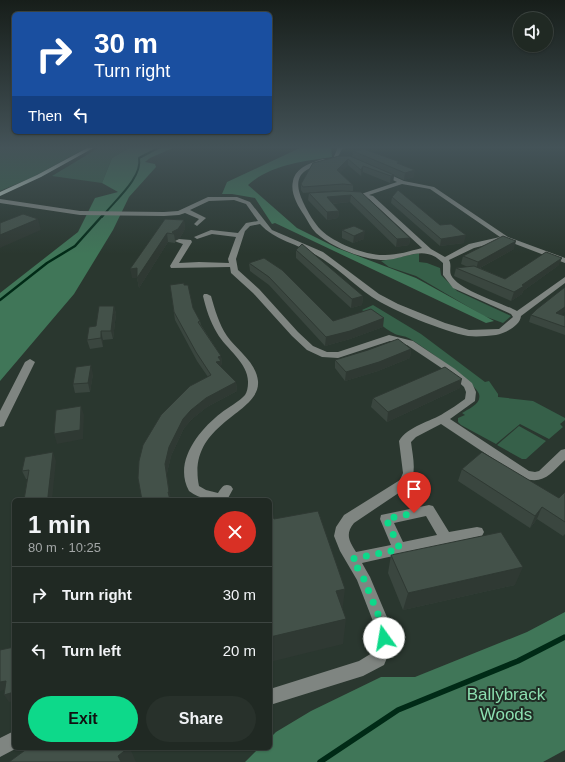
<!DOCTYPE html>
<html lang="en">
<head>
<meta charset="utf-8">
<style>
  body { margin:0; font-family:Arial,sans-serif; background:#28312b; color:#f1f3f6; height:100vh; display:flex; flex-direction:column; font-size:15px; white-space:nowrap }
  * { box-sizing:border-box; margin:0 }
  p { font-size:13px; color:#a2a6a6 }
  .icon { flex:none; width:22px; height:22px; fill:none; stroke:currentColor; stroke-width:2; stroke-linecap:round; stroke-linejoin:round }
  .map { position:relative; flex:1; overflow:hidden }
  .drawer { position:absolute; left:12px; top:498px; width:260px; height:252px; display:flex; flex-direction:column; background:#202923; border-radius:6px; box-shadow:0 1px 3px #0004,0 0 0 1px #3d4541 }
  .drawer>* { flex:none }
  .guide { position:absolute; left:12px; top:12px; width:260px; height:122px; border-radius:6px; box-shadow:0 1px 3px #0004,0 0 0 1px #3d4541; background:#1a4fa0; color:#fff; overflow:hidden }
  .controls { position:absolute; left:513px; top:12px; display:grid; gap:8px }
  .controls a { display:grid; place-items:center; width:40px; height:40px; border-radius:50%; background:#202923; box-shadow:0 1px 3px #0004,0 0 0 1px #3d4541; font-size:20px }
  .pin { position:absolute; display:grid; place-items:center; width:34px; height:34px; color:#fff; margin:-41px -17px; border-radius:50% 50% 50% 0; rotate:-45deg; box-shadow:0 0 4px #0007 }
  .pin .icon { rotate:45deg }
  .me { position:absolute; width:44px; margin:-22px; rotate:347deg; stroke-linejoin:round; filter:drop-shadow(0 0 3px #0008) }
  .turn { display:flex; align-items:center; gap:14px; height:84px; padding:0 16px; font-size:18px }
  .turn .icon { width:52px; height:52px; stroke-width:2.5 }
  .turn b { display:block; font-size:28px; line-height:34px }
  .then { display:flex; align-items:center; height:38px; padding:0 16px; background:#0003; gap:8px; font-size:15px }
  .round { display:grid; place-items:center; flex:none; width:42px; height:42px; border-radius:21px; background:#28312b }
  .summary { display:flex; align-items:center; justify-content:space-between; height:68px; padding:0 16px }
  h1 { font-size:24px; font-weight:700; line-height:30px }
  .primary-button { display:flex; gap:8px; margin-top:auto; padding:8px 16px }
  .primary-button a { flex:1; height:46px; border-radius:24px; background:#0dd98a; color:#111; font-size:16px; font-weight:700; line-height:46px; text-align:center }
  .primary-button a+a { background:#28312b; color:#f1f3f6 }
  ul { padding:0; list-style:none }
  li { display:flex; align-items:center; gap:12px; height:56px; padding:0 16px; border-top:1px solid #3d4541 }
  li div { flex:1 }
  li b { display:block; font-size:15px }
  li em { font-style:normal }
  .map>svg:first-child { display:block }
  .green { fill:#366049 }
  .forest { fill:#407658 }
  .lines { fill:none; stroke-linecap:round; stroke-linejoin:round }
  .stream-far2 { stroke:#002a16; stroke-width:2 }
  .stream-far1 { stroke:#002a16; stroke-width:2.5 }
  .stream { stroke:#002a16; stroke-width:5.5 }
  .minor { fill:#7f8581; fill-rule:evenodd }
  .major { fill:#c9d7ce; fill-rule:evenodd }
  .wall { fill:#3a463f }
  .shaded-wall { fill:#2f3933 }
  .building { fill:#435149; stroke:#2f3933 }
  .route { stroke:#0dd98a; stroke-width:7; stroke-dasharray:0 12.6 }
  .labels { text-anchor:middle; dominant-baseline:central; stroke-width:4; stroke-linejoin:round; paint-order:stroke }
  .near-park-label { font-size:17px; fill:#8cdfb0; stroke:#202d25 }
</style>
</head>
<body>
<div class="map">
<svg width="565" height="762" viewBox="0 0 565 762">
  <rect width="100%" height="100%" fill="#2a372f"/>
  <path class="green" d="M 0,147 L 88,147 L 33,177 L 0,191 Z
    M 100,147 L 131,147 L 112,158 L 102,183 L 52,176 Z
    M 419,253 L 419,262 L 427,263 L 440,268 L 441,275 L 457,291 L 511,316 L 503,323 L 484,316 L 416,276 L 389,267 L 381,261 Z
    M 373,305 L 421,334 L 485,382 L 489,381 L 498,394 L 498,397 L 533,401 L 565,418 L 565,420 L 560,424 L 563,427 L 549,439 L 520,424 L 496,444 L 461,425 L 458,422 L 458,418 L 465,415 L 462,413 C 468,409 482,404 479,394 C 478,385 422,346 412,340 C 407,336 400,336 395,334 C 383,328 372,317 362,310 Z
    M 519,426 L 546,441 L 526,459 L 522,459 L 497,445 Z"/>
  <path class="forest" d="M 131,147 L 175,147 L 150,158 L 145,162 L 155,164 L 156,167 L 129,197 L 113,230 L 74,294 L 0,381 L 0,293 L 78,232 L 95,198 L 118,192 L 102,183 L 112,158 Z
    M 302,147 L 331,147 L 332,157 C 304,161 270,165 248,185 L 297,228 L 337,248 L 416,278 L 494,321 L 486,323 L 275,223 L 272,224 L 255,198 L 232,194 L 222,194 L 227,182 Z
    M 565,612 L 565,750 L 543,762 L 245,762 L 259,748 L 270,748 L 270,738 L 276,732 L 311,711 L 381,677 L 415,677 L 527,632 Z"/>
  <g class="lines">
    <path class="stream-far2" d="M 102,217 C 113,202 143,178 139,158 L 160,147"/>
    <path class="stream-far1" d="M 0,300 L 47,263 L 75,246 L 102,216"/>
    <path class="stream" d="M 320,762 L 398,710 L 518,661 L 565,637"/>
    <path class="minor" d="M 338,147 L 348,147 L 342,149 L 337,159 L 333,159 Z
      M 323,159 L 328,160 C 320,166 308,166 301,175 C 295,184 300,195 304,204 C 308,212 314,223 321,230 C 334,243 367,256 385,255 C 398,255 410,251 422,248 L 369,199 L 349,194 L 352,192 L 361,194 L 397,182 L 380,174 L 380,172 L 382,171 L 404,181 L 434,187 L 508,237 L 565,258 L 565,263 L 505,240 L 474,248 L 449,260 C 452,265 449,271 451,275 C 458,290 502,303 517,311 L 565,277 L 565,283 L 521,316 C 520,326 505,333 496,335 C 487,336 477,337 468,336 C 445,332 391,310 372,297 C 353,284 336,266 316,255 C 298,244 274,240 260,224 L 250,226 L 245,231 L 236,259 L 238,270 L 259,289 L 298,332 L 313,346 L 327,352 L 338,352 L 389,335 L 413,341 L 455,369 L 472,383 L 476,392 L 475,401 L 450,419 L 529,471 L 535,472 L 539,471 L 561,450 L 565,449 L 565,460 C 550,474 544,485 522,478 L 441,424 L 416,437 L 411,442 C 413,458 417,472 409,486 L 354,523 C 345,534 349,541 356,552 L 391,545 L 380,519 L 381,515 L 429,505 L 433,506 L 449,532 L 477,527 L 482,528 L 484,532 L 482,536 L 362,563 L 370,577 L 392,629 L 392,646 L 384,665 L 363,676 L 270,705 L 270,689 L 359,661 L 372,653 L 376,645 L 376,629 L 357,580 L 340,551 L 334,536 L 336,527 L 344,515 L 400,480 L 403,473 L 399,441 C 408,426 430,422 444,413 C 451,409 458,404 465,399 L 466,392 L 464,387 L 449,373 L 407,345 L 390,341 L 338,358 L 322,357 L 307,350 L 292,336 L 253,293 L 231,273 L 230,267 L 171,268 L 170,266 L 183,244 L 177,242 L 175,241 L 179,239 L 191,240 L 192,242 L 179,263 L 199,262 L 229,263 L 228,259 L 236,237 L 212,234 L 197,239 L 194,237 L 211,230 L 238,233 L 246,223 L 258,221 L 246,204 L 234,200 L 209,201 L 190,210 L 206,218 L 197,226 L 194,224 L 199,219 L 185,213 L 179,215 L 164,216 L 80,215 L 0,203 L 0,199 L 80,211 L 164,212 L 178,211 L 208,197 L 237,197 L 250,202 L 272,230 L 323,252 L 379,294 L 398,304 L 445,323 L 469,330 L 499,329 L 513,317 L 511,314 L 453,288 L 443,275 L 443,263 C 424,244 409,258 386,260 C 366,261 331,247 316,233 C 311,228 308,221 304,215 C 298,206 290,193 293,181 C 296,167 311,163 323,159 ZM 402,184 L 430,189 L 500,237 L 469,244 L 445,257 L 431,249 L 373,196 L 369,195 ZM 426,516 L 437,535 L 403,542 L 394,523 Z
      M 204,294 L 207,294 L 211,296 C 215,310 219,324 227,336 C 237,350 256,362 258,381 C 261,415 186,422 199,486 L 206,490 L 218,493 C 222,487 224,483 231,486 L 233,489 L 227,500 C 212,500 201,500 189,491 C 173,462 199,430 221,413 C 227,408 240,401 245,395 C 247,392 248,387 248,383 C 249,363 226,349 217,333 C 210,321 206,309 203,296 Z
      M 30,359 L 35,362 L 5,423 L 4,426 L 0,427 L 0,411 L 25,362 Z
      M 14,731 L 14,748 L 17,748 L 0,757 L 0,738 Z"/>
    <path class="major" d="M 89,147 L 95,147 L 41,177 L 0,196 L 0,192 L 37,175 Z"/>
  </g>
  <path class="wall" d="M 353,151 L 400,164 L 414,177 L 404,180 L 364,162 L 394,175 L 393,182 L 390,183 L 363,172 L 361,176 L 348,165 L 340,173 L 353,185 L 353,192 L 410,238 L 409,245 L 396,247 L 350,202 L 332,204 L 339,211 L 338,218 L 327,220 L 308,200 L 309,193 L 343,190 L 303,193 L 301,190 L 301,184 L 313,163 L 352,157 Z
    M 392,197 L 440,225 L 464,243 L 440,246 L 391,203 Z
    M 165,219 L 184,220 L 185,229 L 180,238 L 175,240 L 175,243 L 168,242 L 139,288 L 137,278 L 132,278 Z
    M 342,230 L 364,239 L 353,243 L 342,238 Z
    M 514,249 L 480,268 L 505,279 L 559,265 L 523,291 L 522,294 L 511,301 L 454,276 L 456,268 L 468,267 L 461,264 L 463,256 Z
    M 296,250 L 363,296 L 362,305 L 351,308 L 296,258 Z
    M 249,263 L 333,321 L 383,327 L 350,339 L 325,346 L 269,285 L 250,271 Z
    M 170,285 L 184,285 L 193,308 L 200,321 L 201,325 L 221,356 L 222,365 L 221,365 L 221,367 L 236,382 L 237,391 L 207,407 L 192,419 L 184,428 L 171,456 L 167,473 L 142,500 L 208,377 L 197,361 L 175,320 Z
    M 114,306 L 116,314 L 113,339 L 103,340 L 103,347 L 90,349 L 87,340 L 96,326 Z
    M 531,315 L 561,315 L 565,316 L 565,335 L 529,322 Z
    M 411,349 L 410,358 L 378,371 L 345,381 L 335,368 L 335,360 Z
    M 93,374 L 90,392 L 75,393 L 73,384 Z
    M 460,388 L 387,422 L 371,407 L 373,398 Z
    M 56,461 L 27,479 L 26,479 L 22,471 Z
    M 462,469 L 559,498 L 565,492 L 565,534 L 563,536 L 537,519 L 530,528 L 458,481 Z
    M 391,555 L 515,585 L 403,610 L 388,573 Z"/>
  <path class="shaded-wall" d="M 348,159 L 348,165 L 337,177 L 337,170 Z
    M 363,166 L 363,172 L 361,176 L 361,170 Z
    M 415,170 L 414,177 L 404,180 L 405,173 Z
    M 394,175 L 393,182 L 390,183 L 391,176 Z
    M 351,195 L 350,202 L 327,204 L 327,197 Z
    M 339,211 L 338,218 L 327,220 L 327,212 Z
    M 38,219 L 41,230 L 0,248 L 0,235 Z
    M 184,220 L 185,229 L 180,238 L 175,240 L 174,234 L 172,232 Z
    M 365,231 L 364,239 L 353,243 L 354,236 Z
    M 167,233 L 168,242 L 139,288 L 137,278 L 132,278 L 130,269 Z
    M 466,235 L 464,243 L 440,246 L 441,239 Z
    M 410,238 L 409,245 L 396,247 L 397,239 Z
    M 516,241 L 514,249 L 476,270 L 478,262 Z
    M 562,258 L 559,265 L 523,291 L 522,294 L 511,301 L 514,292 L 522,285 Z
    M 363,296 L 362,305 L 351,308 L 352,299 Z
    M 114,306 L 116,314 L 113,339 L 111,331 Z
    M 565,307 L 565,312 L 554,320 L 556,313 Z
    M 384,318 L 383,327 L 350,339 L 325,346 L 326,337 Z
    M 101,331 L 103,340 L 103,347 L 101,338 Z
    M 411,349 L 410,358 L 378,371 L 345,381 L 346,372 Z
    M 221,356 L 222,365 L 221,365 L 221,370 L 216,362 L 218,357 Z
    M 91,365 L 93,374 L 90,392 L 88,383 Z
    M 462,379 L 460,388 L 387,422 L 388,412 Z
    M 236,382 L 237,391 L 207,407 L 192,419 L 184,428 L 171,456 L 167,473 L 171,500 L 169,500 L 168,492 L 165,464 L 169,447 L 183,419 L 191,410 L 206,398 Z
    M 81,406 L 84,415 L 83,439 L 57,444 L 54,434 Z
    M 53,452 L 56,461 L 52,500 L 48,500 L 48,496 Z
    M 542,507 L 537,519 L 530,528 L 535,516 Z
    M 523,567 L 515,585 L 403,610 L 408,593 Z
    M 345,589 L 342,614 L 336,591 Z
    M 11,590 L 14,590 L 14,596 Z
    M 346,619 L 343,644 L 270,662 L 270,637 Z
    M 6,681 L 11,688 L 0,691 L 0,682 Z
    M 14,692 L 14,701 L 9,702 L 4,695 Z
    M 128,748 L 130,748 L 136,762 L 121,762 L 118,756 Z"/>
  <path class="building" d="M 364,149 L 400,162 L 397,163 L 415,170 L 405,173 L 353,151 Z
    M 339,156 L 350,156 L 394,175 L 391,176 L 363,166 L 361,170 L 348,159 L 337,170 L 353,185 L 343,184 L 303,187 L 301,184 L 313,163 Z
    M 398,190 L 440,225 L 451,224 L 466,235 L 441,239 L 392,197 Z
    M 343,191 L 361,192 L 410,238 L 397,239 L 351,195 L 327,197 L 339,211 L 327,212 L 309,193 Z
    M 23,214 L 38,219 L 0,235 L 0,223 Z
    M 165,219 L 184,220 L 178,229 L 172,232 L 174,234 L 167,233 L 137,278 L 137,268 L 130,269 Z
    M 354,226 L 365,231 L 354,236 L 342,230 Z
    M 503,236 L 516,241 L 478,262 L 463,256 Z
    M 302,244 L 363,296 L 352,299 L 296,250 Z
    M 546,252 L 562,258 L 522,285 L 524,286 L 514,292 L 456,268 L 474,266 L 505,279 Z
    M 264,258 L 282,270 L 333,321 L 371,309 L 384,318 L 350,331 L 326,337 L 269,277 L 249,263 Z
    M 184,283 L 184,285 L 188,285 L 193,308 L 200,321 L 198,322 L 221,356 L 218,357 L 221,361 L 216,362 L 236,382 L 206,398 L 191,410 L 183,419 L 169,447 L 165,464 L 169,492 L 168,492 L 170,500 L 142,500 L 138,478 L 139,461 L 143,445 L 161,415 L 190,386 L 211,375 L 196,352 L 174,312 L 170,285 Z
    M 565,287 L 565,307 L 556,313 L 565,316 L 565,327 L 531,315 L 537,309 Z
    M 99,306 L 114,306 L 111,331 L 101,331 L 101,338 L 87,340 L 89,327 L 96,326 Z
    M 398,339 L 411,349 L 379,362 L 346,372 L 335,360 L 368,350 Z
    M 91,365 L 88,383 L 73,384 L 76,367 Z
    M 445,367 L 462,379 L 388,412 L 373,398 Z
    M 81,406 L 80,430 L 54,434 L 56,410 Z
    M 53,452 L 48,496 L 48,500 L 24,500 L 29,470 L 22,471 L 25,457 Z
    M 482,452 L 559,498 L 565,492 L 565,522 L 542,507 L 535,516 L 462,469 Z
    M 270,503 L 274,519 L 318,511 L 345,589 L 336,591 L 346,619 L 270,637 Z
    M 501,532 L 523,567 L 408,593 L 391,555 Z
    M 14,563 L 14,590 L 11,590 Z
    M 14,647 L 14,692 L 4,695 L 6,681 L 0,682 L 0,650 Z
    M 28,748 L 128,748 L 118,756 L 121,762 L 9,762 Z"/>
  <linearGradient id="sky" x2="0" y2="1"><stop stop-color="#171e1a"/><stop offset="0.58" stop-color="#445358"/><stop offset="1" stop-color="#445358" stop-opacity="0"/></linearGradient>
  <rect width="565" height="254" fill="url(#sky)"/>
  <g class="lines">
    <path class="route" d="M 384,638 L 384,629 L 363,577 L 352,559 L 400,549 L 386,519 L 414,513"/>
  </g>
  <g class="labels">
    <g class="near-park-label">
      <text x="506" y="694">Ballybrack<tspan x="506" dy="20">Woods</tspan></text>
    </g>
  </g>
</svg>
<div class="controls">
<a><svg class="icon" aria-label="sound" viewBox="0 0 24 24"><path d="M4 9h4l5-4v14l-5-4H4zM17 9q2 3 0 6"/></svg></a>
</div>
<div class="pin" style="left:414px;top:513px;background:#d93025"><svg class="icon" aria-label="arrive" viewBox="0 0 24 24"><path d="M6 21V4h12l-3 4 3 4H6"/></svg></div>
<svg class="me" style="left:384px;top:638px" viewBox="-20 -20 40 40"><circle r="19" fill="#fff"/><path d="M0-13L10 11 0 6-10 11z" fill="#0dd98a"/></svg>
<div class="guide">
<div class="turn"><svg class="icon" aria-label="right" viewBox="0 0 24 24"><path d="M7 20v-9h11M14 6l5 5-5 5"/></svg><div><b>30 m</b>Turn right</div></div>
<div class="then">Then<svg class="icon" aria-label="left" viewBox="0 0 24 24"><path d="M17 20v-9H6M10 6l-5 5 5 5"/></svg></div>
</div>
<section class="drawer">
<div class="summary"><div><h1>1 min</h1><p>80 m · 10:25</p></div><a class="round" style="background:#d93025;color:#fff"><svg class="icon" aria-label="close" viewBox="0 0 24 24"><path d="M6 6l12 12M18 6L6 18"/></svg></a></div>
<ul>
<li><svg class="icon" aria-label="right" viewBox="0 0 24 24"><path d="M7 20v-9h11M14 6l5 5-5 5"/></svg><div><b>Turn right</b></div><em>30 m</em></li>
<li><svg class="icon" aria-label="left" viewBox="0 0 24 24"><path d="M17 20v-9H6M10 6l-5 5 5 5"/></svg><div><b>Turn left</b></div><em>20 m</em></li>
</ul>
<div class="primary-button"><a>Exit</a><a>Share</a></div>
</section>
</div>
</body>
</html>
